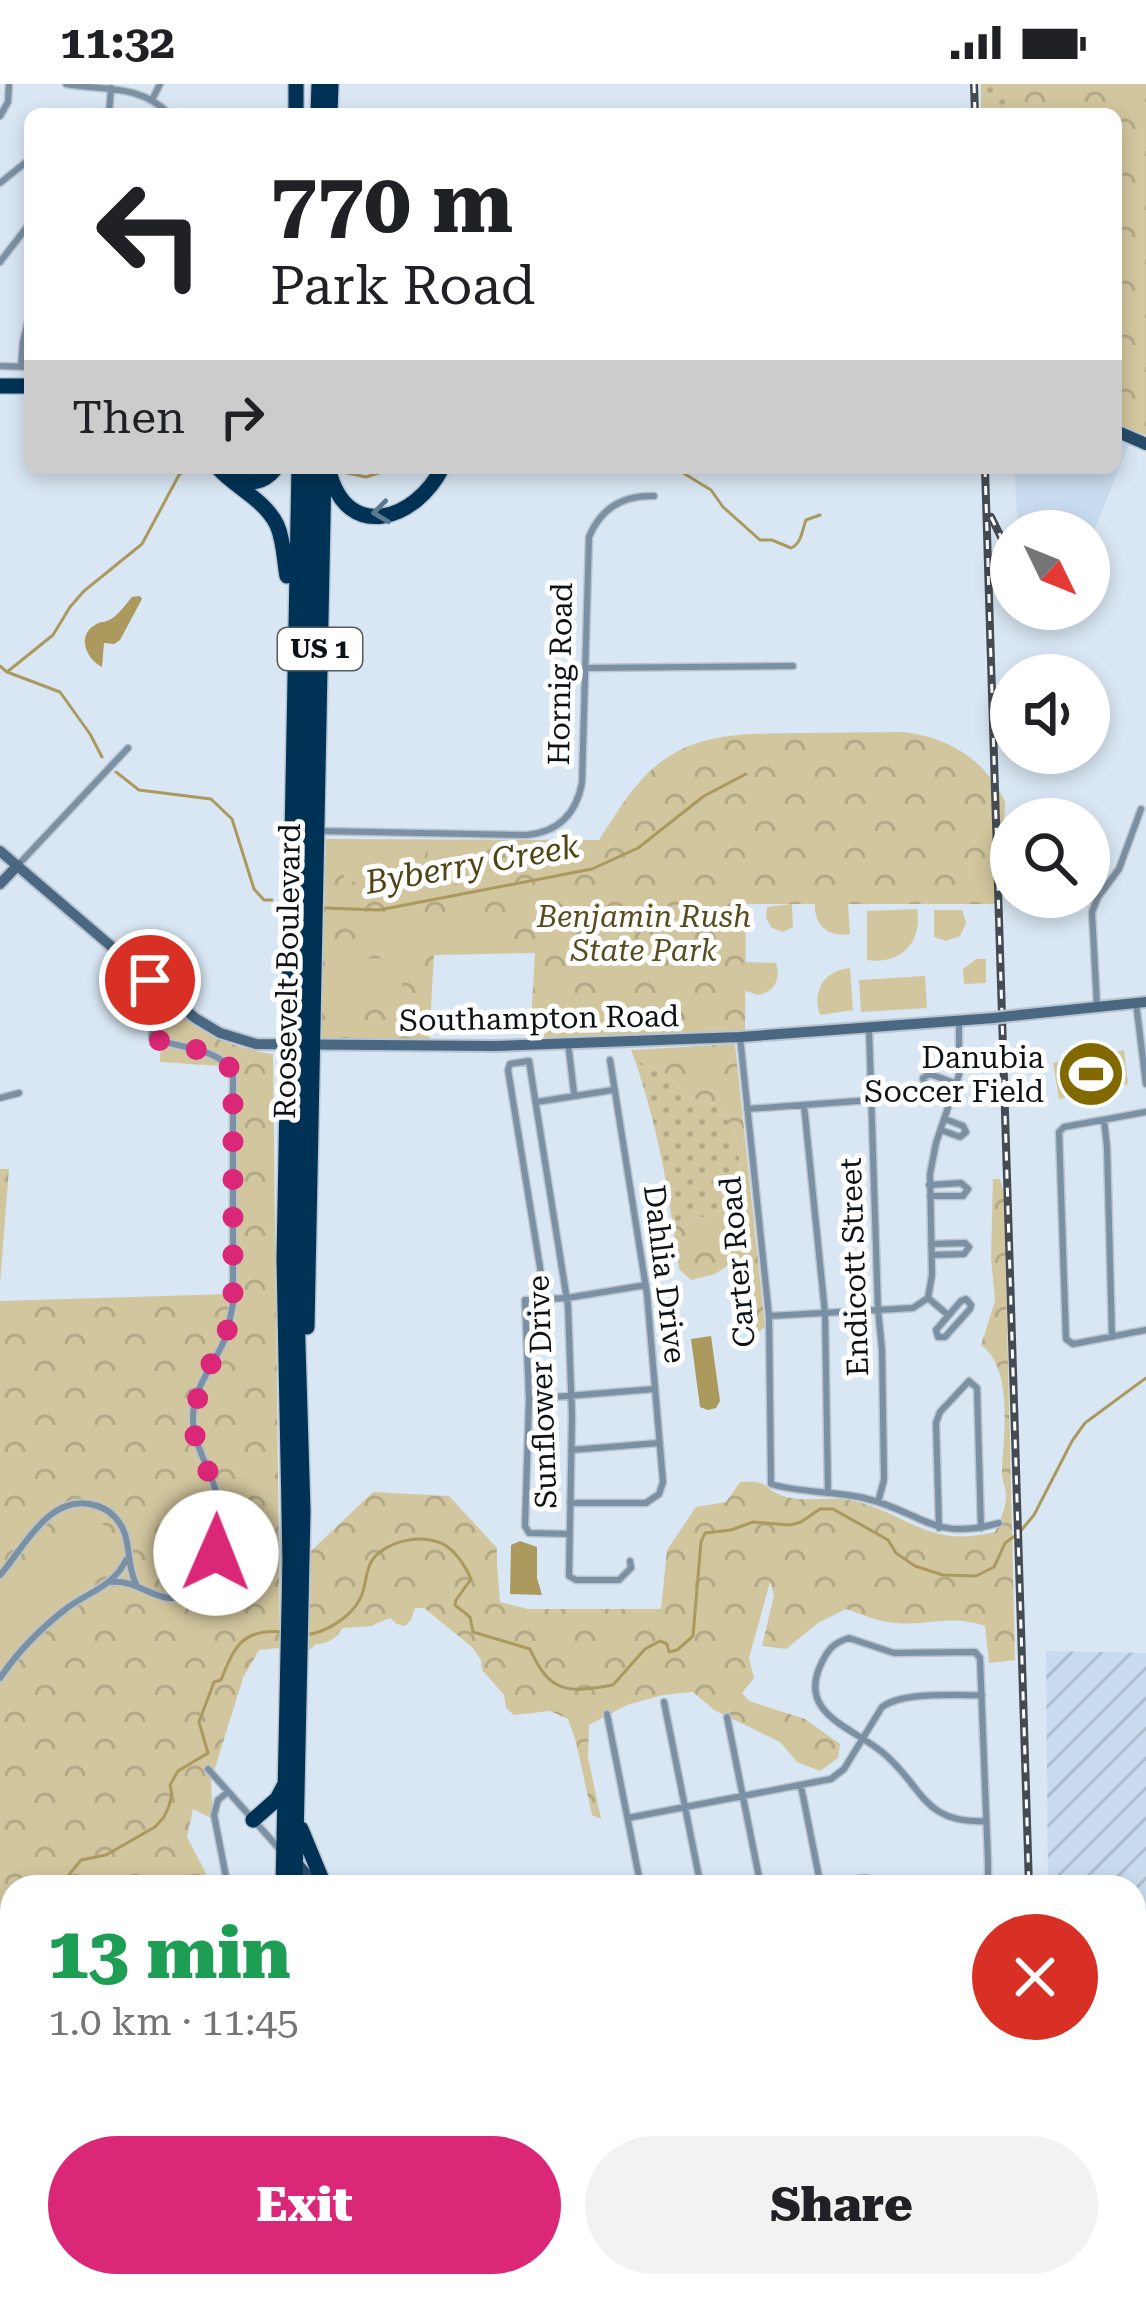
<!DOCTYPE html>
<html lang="en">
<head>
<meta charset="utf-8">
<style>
  body { margin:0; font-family:"Roboto Serif",serif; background:#f2f2f2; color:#202124; height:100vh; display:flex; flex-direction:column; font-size:45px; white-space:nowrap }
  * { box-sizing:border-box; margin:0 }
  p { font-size:39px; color:#757577 }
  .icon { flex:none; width:66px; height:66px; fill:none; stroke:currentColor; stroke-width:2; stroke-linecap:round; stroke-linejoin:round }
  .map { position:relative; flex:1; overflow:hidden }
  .sheet { position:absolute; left:0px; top:1791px; width:1146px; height:423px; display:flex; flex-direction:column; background:#fff; border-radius:36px 36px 0 0; box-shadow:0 6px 18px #0003 }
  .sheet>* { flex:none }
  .hud { position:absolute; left:24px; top:24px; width:1098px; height:366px; border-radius:18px; box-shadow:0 6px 18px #0003; background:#fff; color:#202124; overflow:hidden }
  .needle { width:78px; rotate:133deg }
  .controls { position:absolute; left:990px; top:426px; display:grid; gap:24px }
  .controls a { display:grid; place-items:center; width:120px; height:120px; border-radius:50%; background:#fff; box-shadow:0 6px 18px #0003; font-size:60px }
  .pin { position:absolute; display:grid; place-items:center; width:102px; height:102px; color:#fff; margin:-51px; border:6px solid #fff; border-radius:50%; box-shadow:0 3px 12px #0007 }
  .me { position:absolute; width:132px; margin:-66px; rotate:1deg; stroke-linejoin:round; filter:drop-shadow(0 0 9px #0008) }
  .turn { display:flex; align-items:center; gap:42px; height:252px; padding:0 48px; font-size:54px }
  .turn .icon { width:156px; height:156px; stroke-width:2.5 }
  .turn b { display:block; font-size:84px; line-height:102px }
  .then { display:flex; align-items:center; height:114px; padding:0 48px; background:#0003; gap:24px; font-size:45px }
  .round { display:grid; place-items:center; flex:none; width:126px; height:126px; border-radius:63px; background:#f2f2f2 }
  .head { display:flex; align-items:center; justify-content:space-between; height:204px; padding:0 48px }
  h1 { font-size:72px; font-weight:800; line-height:90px; color:#1e9e55 }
  .cta { display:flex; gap:24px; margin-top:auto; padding:24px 48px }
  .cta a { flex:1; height:138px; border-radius:72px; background:#db2777; color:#fff; font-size:48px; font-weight:800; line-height:138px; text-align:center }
  .cta a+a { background:#f2f2f2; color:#202124 }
  .status { display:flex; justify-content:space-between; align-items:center; height:84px; padding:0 60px; background:#fff; direction:ltr }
  .status svg { height:33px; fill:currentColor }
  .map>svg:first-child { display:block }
  .built { fill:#c9dcef }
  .industrial { fill:url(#industrial-furrows) }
  .grass { fill:url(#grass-dots) }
  .forest { fill:url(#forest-crowns) }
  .cemetery { fill:url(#cemetery-stones) }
  .garden { fill:#d2c69e }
  .water { fill:#ab995e }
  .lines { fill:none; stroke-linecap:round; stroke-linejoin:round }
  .stream { stroke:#ab995e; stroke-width:3 }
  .street-casing { stroke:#b8c5d0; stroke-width:9 }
  .secondary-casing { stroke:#b8c5d0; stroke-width:14 }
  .primary-casing { stroke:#b8c5d0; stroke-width:15 }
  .highway-casing { stroke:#b8c5d0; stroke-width:18 }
  .street { stroke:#7c90a3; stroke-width:6 }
  .secondary { stroke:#4a6882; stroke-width:10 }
  .primary { stroke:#264b6a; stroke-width:12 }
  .highway { stroke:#003255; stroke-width:15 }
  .rail-casing { stroke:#444b52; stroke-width:8 }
  .rail { stroke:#fff; stroke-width:3; stroke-dasharray:9; stroke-linecap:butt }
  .secondary-bridge-casing { stroke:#b8c5d0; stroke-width:14; stroke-linecap:butt }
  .highway-bridge-casing { stroke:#b8c5d0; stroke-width:18; stroke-linecap:butt }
  .secondary-bridge { stroke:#4a6882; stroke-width:10 }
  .highway-bridge { stroke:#003255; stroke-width:15 }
  .oneway { stroke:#597a90 }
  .route { stroke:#db2777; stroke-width:21; stroke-dasharray:0 37.8 }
  .labels { text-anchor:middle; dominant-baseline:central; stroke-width:10; stroke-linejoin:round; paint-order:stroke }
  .shield { fill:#fff; stroke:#56595c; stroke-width:3 }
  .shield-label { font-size:27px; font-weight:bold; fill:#0d1216 }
  .street-label { font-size:30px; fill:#0d1216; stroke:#fff }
  .park-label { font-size:30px; font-style:italic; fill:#584b1d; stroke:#fff }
  .poi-label { font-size:30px; fill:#0d1216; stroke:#fff; text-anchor:end }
  .water-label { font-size:33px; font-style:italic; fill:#504314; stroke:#fff }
</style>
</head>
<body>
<div class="status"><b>11:32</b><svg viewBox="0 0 49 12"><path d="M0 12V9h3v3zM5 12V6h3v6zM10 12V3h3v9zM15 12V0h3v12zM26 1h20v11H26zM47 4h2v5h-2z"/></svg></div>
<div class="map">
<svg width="1146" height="2213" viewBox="0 0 1146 2213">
  <defs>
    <pattern id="industrial-furrows" width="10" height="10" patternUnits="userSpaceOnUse" patternTransform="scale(3)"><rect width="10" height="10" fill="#c9dcef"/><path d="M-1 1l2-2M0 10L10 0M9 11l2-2" fill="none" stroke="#abbccc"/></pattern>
    <pattern id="grass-dots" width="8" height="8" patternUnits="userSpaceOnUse" patternTransform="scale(3)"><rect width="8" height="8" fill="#d2c69e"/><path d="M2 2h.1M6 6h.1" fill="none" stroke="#b3a987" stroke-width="1.8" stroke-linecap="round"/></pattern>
    <pattern id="forest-crowns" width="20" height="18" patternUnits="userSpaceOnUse" patternTransform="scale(3)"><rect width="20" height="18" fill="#d2c69e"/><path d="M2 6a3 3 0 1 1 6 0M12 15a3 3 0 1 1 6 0" fill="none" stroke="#b3a987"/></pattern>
    <pattern id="cemetery-stones" width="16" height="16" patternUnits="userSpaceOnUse" patternTransform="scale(3)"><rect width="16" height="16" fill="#d2c69e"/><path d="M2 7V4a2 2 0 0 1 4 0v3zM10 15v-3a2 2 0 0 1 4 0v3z" fill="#b3a987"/></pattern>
  </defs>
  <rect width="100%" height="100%" fill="#d9e7f4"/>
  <path class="built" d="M 1116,355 L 1129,360 L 1089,459 L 1089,447 L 1018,447 L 1014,384 L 1116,384 Z"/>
  <path class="industrial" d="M 1046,1567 L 1146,1569 L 1146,1840 L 1134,1842 L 1134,1803 L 1048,1803 Z"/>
  <path class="grass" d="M 981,0 L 1011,0 L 1011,30 L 981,30 Z
    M 635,976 L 669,991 L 687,1013 L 715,1020 L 734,1044 L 742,1089 L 739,1110 L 727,1123 L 705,1133 L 681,1135 L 673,1144 C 666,1087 653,1030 635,976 Z"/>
  <path class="forest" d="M 1011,0 L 1146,0 L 1146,351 L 1116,340 L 1116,30 L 1011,30 Z
    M 904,648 C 950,654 984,675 1005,717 L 1002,820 L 746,820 L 745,947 L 530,954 L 535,869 L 434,871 L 429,959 L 320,956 L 326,755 L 599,756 C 614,733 629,707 649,688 C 692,647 745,650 800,649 C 835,649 870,648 904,648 Z
    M 163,917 C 202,948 222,962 273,970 L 280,1564 L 259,1566 L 243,1594 L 211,1697 L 213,1735 L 193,1725 L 187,1753 L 210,1797 L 222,1803 L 12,1803 L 12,1848 L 0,1854 L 0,1217 L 230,1210 L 236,996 L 222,982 L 160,978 Z
    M 735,960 L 765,1242 L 753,1254 L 746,1245 L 743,1180 L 732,1179 L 715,1190 L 691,1196 L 679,1185 L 673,1144 L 680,1135 L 705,1133 L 727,1123 L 739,1110 L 742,1089 L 734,1044 L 715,1020 L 687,1013 L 669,991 L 635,976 L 631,966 Z
    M 0,1085 L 9,1085 L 0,1200 Z
    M 993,1095 L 1000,1095 L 1004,1109 L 1015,1576 L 989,1579 L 985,1542 C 950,1530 930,1542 895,1539 C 878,1538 861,1530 846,1525 L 818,1539 L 786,1565 L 762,1562 L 774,1511 L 770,1498 L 749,1574 L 754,1594 L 742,1609 L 749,1617 L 805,1635 L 840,1660 L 838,1674 L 820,1687 L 797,1678 L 780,1658 L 714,1626 L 693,1608 L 663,1611 L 627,1621 L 589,1641 L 588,1673 L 601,1735 L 592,1731 L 576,1658 L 568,1635 L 550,1627 L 514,1631 L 506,1624 L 504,1611 L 482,1586 L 481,1576 L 472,1563 L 424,1524 L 415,1524 L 411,1536 L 405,1542 L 397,1540 L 390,1534 L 371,1542 L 343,1544 C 336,1554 328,1560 316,1560 L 308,1567 L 310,1468 L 373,1408 L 449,1412 L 497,1464 C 496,1483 499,1499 500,1518 L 528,1525 L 661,1525 L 667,1466 L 696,1423 L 726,1418 L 740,1398 C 772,1396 760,1404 783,1412 C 803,1419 829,1412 850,1416 C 908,1428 925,1465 995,1448 C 1000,1437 1006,1425 1006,1412 C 1006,1403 1001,1395 1002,1385 C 1004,1350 1013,1283 981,1261 L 995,1217 L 991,1174 Z"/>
  <path class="cemetery" d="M 310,2202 L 657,2202 L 667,2213 L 312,2213 Z"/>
  <path class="garden" d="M 345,759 L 410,761 L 409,800 L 344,798 Z
    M 428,761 L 475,763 L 475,792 L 427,790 Z
    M 848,819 L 850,850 C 828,854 814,841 815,820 Z
    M 792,820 L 793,843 L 783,848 L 772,844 L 766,834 L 767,823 Z
    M 917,825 C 923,859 900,881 867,876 L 867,827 Z
    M 934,826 L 962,826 L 966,839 L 960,852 L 946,857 L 934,853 Z
    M 358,833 L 420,833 L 420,871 L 358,871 Z
    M 437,838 L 484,839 L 483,868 L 436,867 Z
    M 402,874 L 402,916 L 335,917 L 335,875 Z
    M 976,875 L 986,875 L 986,899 L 964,900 L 963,885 Z
    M 743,878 L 776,879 C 781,895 775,908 758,911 L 743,906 Z
    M 850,884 L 853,926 L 820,931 C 812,906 824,887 850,884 Z
    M 925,892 L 927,924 L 861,928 L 859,896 Z
    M 1124,966 L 1128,1000 L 1059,1015 L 1053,979 Z
    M 90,1427 L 120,1458 L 0,1571 L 0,1511 Z"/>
  <path class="water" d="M 140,512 L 142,515 L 120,556 L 114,560 L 104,559 L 102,583 C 88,576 77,555 92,543 C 103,535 100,541 111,535 C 119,530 126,520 132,513 Z
    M 711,1252 L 720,1317 L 716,1324 L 708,1326 L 700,1323 L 691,1255 Z
    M 520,1457 L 537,1463 L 537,1494 L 542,1511 L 510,1510 L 511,1461 Z"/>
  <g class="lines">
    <path class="stream" d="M 675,384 L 711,406 L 723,423 L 760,456 L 772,456 L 791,464 C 802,459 802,446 806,436 L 820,431
      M 338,387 L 366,393 L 394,384
      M 0,582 L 7,588 L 60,608 L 90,650 L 102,673
      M 7,588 L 53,551 L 70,523 L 84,507 L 142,460 L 179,391 L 188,384
      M 116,688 L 139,706 L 211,715 L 232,735 L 254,805 L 264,816 L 272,816
      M 324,824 L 379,826 L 592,785 L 638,764 L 704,712 L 746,690
      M 305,1551 C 325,1549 350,1534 360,1515 C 366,1504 365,1489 371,1478 C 384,1456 429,1447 449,1464 C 458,1471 467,1485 471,1495 L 456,1516 L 455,1521 L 470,1533 L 473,1548 L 530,1565 C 550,1610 568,1609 613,1601 L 645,1565 L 660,1557 L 667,1560 L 669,1568 L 677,1566 L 693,1552 L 701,1458 L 705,1449 L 731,1446 L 753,1438 L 790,1441 L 801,1438 L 820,1425 L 833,1425 L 888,1456 L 896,1469 L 915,1482 L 943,1491 L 976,1492 L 994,1483 L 1005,1459 L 1019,1449 L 1034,1431 L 1072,1357 L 1085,1339 L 1146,1294
      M 59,1803 L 81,1776 L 106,1771 L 155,1743 L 164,1733 L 169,1722 L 172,1711 L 170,1701 L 178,1687 L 208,1669 L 199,1638 L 214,1598 L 221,1596 C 235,1561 243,1544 284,1548
      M 0,1840 L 12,1844"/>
    <defs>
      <path id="street" d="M 66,0 C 104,7 140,0 169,30
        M 153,14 L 160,0
        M 109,30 L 111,4
        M 0,32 L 8,18 L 9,0
        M 0,99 L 30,75
        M 0,178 L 30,139
        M 0,282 L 30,283
        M 21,283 L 23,258 L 30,229
        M 585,584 L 793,582
        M 320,747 L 527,751 C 558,748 576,730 582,699 L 589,453 C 601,424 623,411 654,412
        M 18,781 L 128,664
        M 1136,919 L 1146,1000
        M 1097,922 L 1092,828 L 1098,813 L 1119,785 L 1141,725
        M 869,944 L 878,1226 L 882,1266 L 884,1396 L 878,1418
        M 740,953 L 769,1232 L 771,1400 C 800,1409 834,1407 864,1414 C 923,1428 932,1458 999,1439
        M 568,959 L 574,1009
        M 953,1011 L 925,1000 L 923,994 L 930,990 L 957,1000
        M 0,1014 L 19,1009
        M 537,1018 L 613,1006
        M 804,1021 L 825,1229 L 828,1409
        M 747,1025 L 871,1016
        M 1146,1028 L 1064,1043 L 1059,1048 L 1066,1255 L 1073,1260 L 1146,1246
        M 1104,1036 L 1107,1063 L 1112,1253
        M 941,1046 L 960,1053 L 966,1048 L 963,1042 L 945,1035
        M 929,1101 L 961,1099 L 968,1105 L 963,1112 L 930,1112
        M 931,1160 L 965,1159 L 969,1163 L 964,1170 L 932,1171
        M 545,1214 L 508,986 L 510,980 L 529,977 L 568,1222 L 572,1332 L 569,1492 L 576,1496 L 619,1496 L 631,1484 L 630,1477
        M 928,1214 L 932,1191 L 930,1090 L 936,1059 L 959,991 L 959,938
        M 928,1214 L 948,1231
        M 966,1215 L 971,1221 L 970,1225 L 945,1253 L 938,1253 L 936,1246 L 961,1217 Z
        M 769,1232 L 913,1224 L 928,1214
        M 529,1315 L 655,1305
        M 571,1366 L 659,1359
        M 570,1419 L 646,1419 L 659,1410 L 663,1398 L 647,1210 L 610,976
        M 939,1444 L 936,1339 L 940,1328 L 969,1297 L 977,1304 L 981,1444
        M 569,1450 L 529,1449 L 525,1442 L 529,1315 L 525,1216 L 567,1214 L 646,1201
        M 0,1491 C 24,1464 49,1409 94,1421 C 107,1424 117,1433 123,1445 C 131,1462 126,1479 136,1500
        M 112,1498 C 141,1495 161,1526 191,1509 C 202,1503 209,1491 213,1479 C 224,1450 222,1417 209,1388 C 202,1371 193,1354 193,1334 C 193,1304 212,1284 224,1257 C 229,1245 230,1233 233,1220 L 233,990 C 223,964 177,964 152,954 L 152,922 L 163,907
        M 0,1594 C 19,1566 41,1544 67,1524 C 89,1508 114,1502 126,1476
        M 664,1618 L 701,1803
        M 607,1630 L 641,1803
        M 727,1633 L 761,1803
        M 208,1685 L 282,1768
        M 801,1702 L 821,1803
        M 228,1708 L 218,1716 L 214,1731 L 228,1803
        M 628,1734 L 831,1695 L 844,1685 L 882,1623 C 904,1607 954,1612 982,1611
        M 813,1803 L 864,1794 L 870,1795 L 881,1803
        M 982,1803 L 988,1791 L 988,1778 L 980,1574 L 975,1568 L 894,1569 L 849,1554 C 834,1559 829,1564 822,1578 C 796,1629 850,1642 882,1668 C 924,1702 921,1740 986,1737
        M 1134,1853 L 1146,1851
        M 0,1894 L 12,1895
        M 0,1960 L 12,1961
        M 0,2009 L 12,2010
        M 0,2059 L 12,2060
        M 0,2108 L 12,2109
        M 0,2157 L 12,2158
        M 188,2202 L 190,2213
        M 752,2202 L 761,2213
        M 925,2202 L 935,2213
        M 0,2212 L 8,2213
        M 782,2213 L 791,2202
        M 884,2213 L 901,2202
        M 970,2213 L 978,2202"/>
      <path id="secondary" d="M 0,767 L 195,934 L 220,949 L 256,960 L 495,962 L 740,953 L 994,934
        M 0,800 L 18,781
        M 1010,932 L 1146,918"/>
      <path id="primary" d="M 1116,347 L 1146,360
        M 295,1778 L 317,1803
        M 663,2202 L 672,2213"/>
      <path id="highway" d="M 296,30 L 296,0
        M 318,30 L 319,0
        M 330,30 L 331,0
        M 0,302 L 30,302
        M 218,384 C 236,404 265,416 277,441 C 284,457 284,476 287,492
        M 329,387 C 347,459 416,436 442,384
        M 232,392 C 249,402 264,399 276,384
        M 307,1243 L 324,384
        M 253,1736 L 277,1715 L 285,1700
        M 301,1745 L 325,1803
        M 283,1803 L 290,1476 L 284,1175 L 299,384
        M 295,1803 L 303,1427 L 296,1194 L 311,384
        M 1134,2140 L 1146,2132
        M 289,2202 L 291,2213
        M 301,2202 L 303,2213"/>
    </defs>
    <use href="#street" class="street-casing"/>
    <use href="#secondary" class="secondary-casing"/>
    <use href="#primary" class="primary-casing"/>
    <use href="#highway" class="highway-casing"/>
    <use href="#street" class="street"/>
    <use href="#secondary" class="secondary"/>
    <use href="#primary" class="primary"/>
    <use href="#highway" class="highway"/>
    <defs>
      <path id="rail" d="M 974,0 L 975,30
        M 985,384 L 1029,1803
        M 991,433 L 1011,473
        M 1041,2202 L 1042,2213"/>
    </defs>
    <use href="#rail" class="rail-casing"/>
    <use href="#rail" class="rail"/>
    <defs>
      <path id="secondary-bridge" d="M 994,934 L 1010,932"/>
      <path id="highway-bridge" d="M 1026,2213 L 1043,2202
        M 1043,2213 L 1060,2202"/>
    </defs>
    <use href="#secondary-bridge" class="secondary-bridge-casing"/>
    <use href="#highway-bridge" class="highway-bridge-casing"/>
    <use href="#secondary-bridge" class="secondary-bridge"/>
    <use href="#highway-bridge" class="highway-bridge"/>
  </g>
  <defs><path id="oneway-chevron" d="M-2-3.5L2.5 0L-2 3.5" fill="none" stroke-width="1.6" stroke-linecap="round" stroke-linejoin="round" transform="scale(3)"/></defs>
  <use class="oneway" href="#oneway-chevron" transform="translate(381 428) rotate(173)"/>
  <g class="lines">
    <path class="route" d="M 150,896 L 163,907 L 152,922 L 152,954 C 177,964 223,964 233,990 L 233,1220 L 225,1256 L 202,1295 L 193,1336 L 196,1359 L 218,1411 L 220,1435 L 216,1469"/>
  </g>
  <defs>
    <symbol id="stadium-disc" viewBox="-11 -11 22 22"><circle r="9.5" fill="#816900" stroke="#fff"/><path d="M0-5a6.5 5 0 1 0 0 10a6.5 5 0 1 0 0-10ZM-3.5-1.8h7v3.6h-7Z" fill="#fff"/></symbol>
  </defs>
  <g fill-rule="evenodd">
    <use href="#stadium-disc" x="1053" y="952" width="76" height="76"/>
  </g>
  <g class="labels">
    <rect class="shield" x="278" y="544" width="84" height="42" rx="9"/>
    <g class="shield-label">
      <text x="320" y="565">US 1</text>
    </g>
    <g class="street-label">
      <text transform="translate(560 590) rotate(-89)">Hornig Road</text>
      <text transform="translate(287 887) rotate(-89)">Roosevelt Boulevard</text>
      <text transform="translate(539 934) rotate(-1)">Southampton Road</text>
      <text transform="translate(737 1178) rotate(-95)">Carter Road</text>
      <text transform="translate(854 1183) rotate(-92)">Endicott Street</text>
      <text transform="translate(665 1190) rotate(83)">Dahlia Drive</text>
      <text transform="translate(542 1308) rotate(-92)">Sunflower Drive</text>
    </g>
    <g class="park-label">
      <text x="644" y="832">Benjamin Rush<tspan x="644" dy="34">State Park</tspan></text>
    </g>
    <g class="poi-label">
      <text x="1044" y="973">Danubia<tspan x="1044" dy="34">Soccer Field</tspan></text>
    </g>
    <g class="water-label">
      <text transform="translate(472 780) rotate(-10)">Byberry Creek</text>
    </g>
  </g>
</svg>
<div class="controls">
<a><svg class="needle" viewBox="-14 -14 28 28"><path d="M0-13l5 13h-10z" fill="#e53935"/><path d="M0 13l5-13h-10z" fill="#757577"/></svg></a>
<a><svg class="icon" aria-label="sound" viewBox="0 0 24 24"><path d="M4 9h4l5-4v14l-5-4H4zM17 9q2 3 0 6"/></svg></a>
<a><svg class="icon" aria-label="search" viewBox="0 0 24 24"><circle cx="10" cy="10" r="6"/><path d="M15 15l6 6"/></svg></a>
</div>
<div class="pin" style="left:150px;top:896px;background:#d93025"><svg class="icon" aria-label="arrive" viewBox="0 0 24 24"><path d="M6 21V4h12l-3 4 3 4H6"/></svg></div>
<svg class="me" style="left:216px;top:1469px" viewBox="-20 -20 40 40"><circle r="19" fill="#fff"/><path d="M0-13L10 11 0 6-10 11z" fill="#db2777"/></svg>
<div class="hud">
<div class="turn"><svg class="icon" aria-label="left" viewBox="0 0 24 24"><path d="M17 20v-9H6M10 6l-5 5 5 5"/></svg><div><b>770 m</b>Park Road</div></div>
<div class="then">Then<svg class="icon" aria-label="right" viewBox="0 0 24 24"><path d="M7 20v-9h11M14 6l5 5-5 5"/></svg></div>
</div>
<section class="sheet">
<div class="head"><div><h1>13 min</h1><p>1.0 km · 11:45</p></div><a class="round" style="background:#d93025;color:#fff"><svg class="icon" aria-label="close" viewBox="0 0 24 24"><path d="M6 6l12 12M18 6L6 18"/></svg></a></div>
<div class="cta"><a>Exit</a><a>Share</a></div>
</section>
</div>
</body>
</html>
